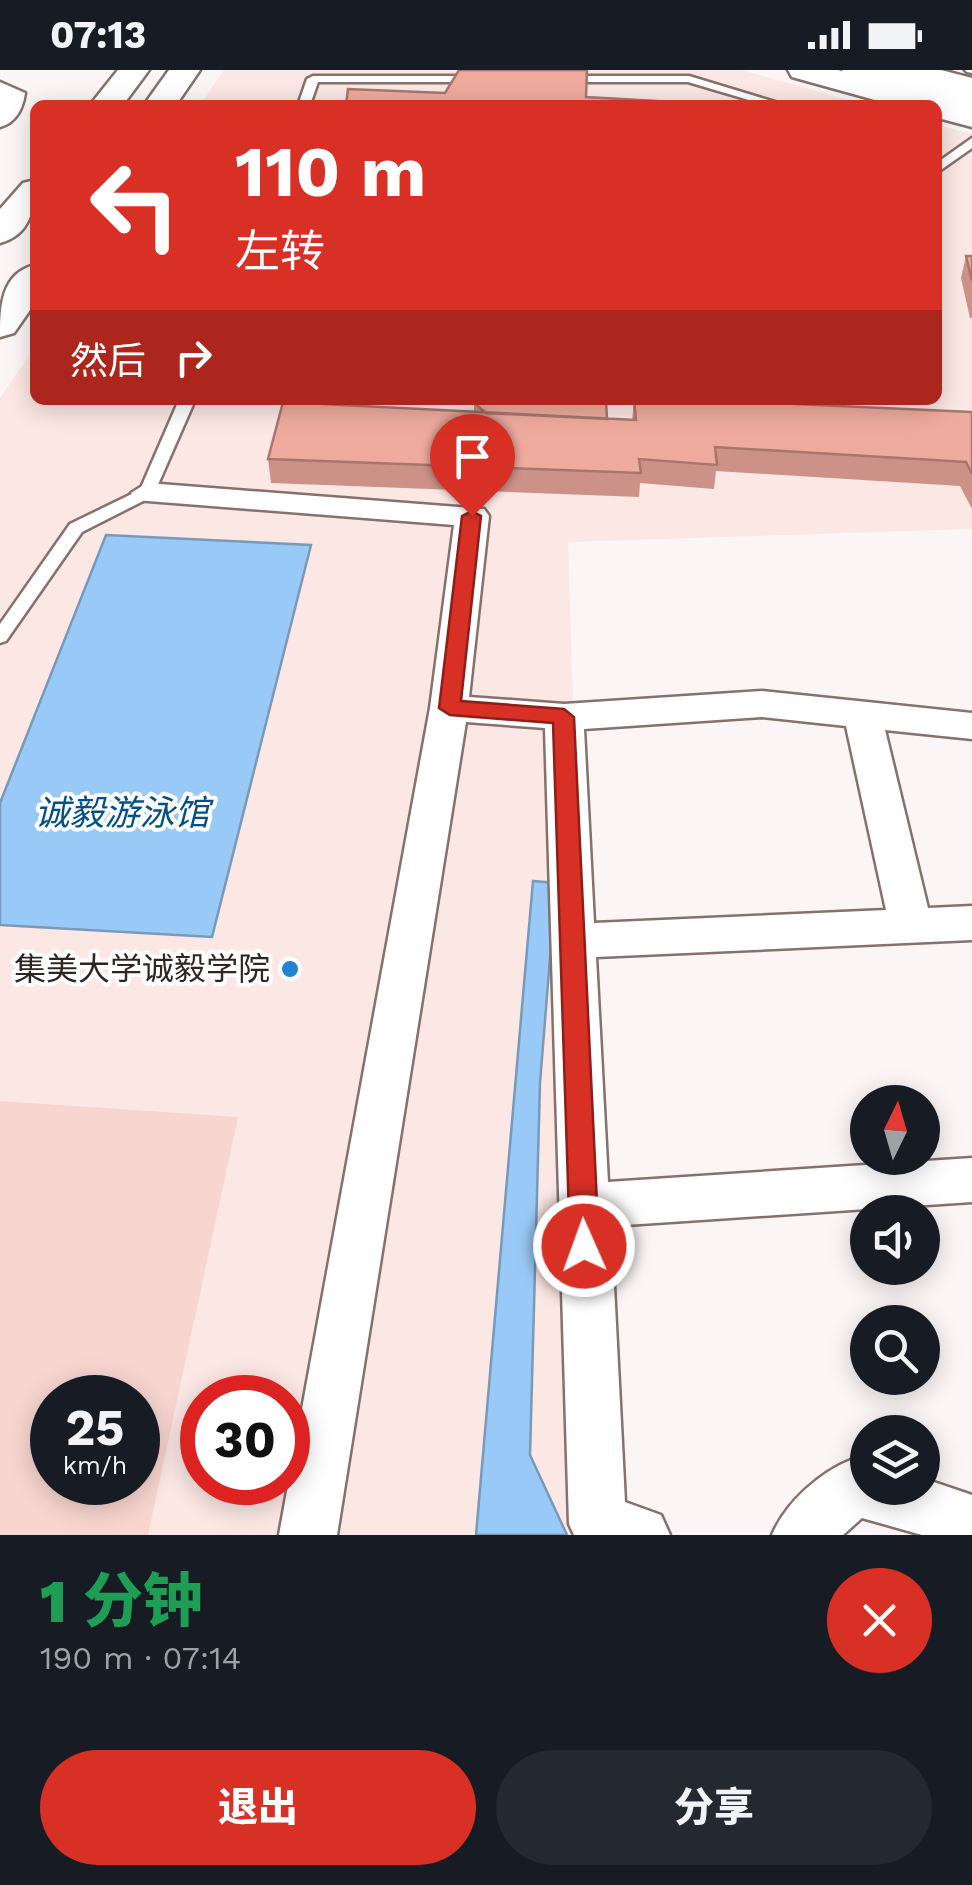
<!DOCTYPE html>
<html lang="zh">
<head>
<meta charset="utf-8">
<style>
  body { margin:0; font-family:"Work Sans","Noto Sans SC",sans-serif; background:#242831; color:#f1f3f6; height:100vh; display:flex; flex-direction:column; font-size:38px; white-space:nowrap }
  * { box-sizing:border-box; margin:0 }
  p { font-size:32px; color:#9ea1a6 }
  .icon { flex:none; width:55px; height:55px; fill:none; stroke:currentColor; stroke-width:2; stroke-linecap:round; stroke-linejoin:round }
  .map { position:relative; height:1465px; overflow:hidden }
  .side { display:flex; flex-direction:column; background:#171b24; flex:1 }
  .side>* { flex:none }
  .hud { position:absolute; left:30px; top:30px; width:912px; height:305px; border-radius:15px; box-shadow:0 5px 25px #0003; background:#d93025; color:#fff; overflow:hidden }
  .needle { width:65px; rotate:5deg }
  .controls { position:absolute; left:850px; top:1015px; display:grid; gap:20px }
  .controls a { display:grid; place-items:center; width:90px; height:90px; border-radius:50%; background:#171b24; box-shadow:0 5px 25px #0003; font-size:50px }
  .speed { position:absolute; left:30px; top:1305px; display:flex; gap:20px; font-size:50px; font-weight:700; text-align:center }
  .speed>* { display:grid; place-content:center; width:130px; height:130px; border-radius:50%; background:#171b24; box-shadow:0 5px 25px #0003; line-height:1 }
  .speed small { font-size:25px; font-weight:400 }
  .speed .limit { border:15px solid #d22; background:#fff; color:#111 }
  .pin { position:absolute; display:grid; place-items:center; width:85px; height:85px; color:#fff; margin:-102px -42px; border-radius:50% 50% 50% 0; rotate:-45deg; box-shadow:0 0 10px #0007 }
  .pin .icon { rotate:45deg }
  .me { position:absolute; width:110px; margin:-55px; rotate:358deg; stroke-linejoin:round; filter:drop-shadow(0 0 8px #0008) }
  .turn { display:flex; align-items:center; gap:35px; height:210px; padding:0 40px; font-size:45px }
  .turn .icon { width:130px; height:130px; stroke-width:2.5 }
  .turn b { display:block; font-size:70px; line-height:85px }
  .then { display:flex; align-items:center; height:95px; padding:0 40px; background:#0003; gap:20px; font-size:38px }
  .round { display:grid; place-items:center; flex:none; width:105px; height:105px; border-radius:52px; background:#242831 }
  .summary { display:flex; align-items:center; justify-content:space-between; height:170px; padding:0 40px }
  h1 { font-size:60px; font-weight:800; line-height:75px; color:#1e9e55 }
  .cta { display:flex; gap:20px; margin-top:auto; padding:20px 40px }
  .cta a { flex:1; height:115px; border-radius:60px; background:#d93025; color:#fff; font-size:40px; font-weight:800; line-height:115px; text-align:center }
  .cta a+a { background:#242831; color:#f1f3f6 }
  .status { display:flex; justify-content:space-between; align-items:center; height:70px; padding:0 50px; background:#171b24; direction:ltr }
  .status svg { height:28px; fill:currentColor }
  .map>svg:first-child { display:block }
  .built { fill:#fbe7e3; fill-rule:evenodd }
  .green { fill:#f8d6d0; fill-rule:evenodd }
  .water { fill:#99caf7; stroke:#7999b8; stroke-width:2.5 }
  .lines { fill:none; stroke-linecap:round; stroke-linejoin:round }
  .service-casing { stroke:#86716c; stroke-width:5 }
  .minor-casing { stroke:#86716c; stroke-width:5 }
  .secondary-casing { stroke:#86716c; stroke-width:5 }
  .primary-casing { stroke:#86716c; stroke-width:5 }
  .trunk-casing { stroke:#86716c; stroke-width:5 }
  .service { fill:#fff; fill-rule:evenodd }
  .minor { fill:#fff; fill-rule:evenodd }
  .secondary { fill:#fff; fill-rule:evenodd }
  .primary { fill:#fff; fill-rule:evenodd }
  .trunk { fill:#fff; fill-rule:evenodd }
  .wall { fill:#cd9287 }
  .building { fill:#eeaa9d; stroke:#a7776e; stroke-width:2.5 }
  .route { fill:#d93025; stroke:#8d1f18; stroke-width:2.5 }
  .poi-dot { fill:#2184d0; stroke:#fff; stroke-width:4 }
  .labels { text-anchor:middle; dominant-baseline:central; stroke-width:8; stroke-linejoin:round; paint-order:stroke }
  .poi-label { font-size:32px; fill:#2f2624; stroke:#fff; text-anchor:end }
  .water-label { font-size:35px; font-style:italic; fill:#005188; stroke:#fff }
</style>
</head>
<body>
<div class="status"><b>07:13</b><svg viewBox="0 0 49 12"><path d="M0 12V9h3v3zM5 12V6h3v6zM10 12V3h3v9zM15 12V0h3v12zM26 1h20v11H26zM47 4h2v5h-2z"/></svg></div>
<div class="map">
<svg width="972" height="1465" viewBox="0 0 972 1465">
  <rect width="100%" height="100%" fill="#fbf6f5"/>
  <path class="built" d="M 224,0 L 741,0 L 867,35 L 200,35 Z
    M 938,55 L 972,64 L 972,459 L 568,472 L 598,1465 L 0,1465 L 0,328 L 35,277 L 35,330 L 938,330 ZM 52,1328 L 138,1328 L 138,1412 L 52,1412 ZM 202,1328 L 288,1328 L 288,1412 L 202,1412 Z"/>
  <path class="green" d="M 0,1031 L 238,1047 L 148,1465 L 0,1465 ZM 52,1328 L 138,1328 L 138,1412 L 52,1412 Z"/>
  <path class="water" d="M 106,465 L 311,475 L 212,867 L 0,855 L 0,733 Z
    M 533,811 L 556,813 L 540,1013 L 530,1385 L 567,1465 L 476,1465 Z"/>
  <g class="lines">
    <defs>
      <path id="service" d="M 965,0 L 972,0 L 972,3 L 967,2 Z
        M 313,6 L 478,6 L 484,9 L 478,12 L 318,12 L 310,35 L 298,35 L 307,9 Z
        M 689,6 L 785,35 L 766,35 L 688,12 L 562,12 L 556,9 L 562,6 Z
        M 972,68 L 972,78 L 938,102 L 938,92 Z
        M 179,330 L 195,330 L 153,426 L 82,462 L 6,571 L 0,573 L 0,554 L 70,454 L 140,420 Z"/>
      <path id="minor" d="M 0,12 L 25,23 C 23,38 16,53 0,57 Z
        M 147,413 L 484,439 L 489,446 L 469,627 L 564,634 L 762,621 L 972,643 L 972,669 L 885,660 L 928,838 L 972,836 L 972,870 L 596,887 L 608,1112 L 972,1088 L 972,1132 L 611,1156 L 625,1432 L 661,1445 L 670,1465 L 574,1465 L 569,1454 L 545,658 L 466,652 L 337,1465 L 279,1465 L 430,638 L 454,455 L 135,430 L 131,423 ZM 762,647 L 846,656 L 886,840 L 594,853 L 584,659 Z
        M 853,1389 L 868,1393 L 868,1418 L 922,1418 L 922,1408 L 972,1425 L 972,1465 L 922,1465 L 862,1448 L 843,1465 L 772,1465 C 786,1432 820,1402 853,1389 Z"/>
      <path id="secondary" d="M 788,0 L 838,0 L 972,37 L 972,57 L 938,48 L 938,35 L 893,35 L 792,7 Z"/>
      <path id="primary" d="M 842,0 L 893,0 L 972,21 L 972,41 L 846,7 Z"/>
      <path id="trunk" d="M 118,0 L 149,0 L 123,35 L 90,35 Z
        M 169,0 L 200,0 L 176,35 L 144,35 Z
        M 890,0 L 941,0 L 972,8 L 972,27 L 894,7 Z
        M 35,110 C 35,137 31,165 0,173 L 0,139 L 23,113 Z
        M 35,195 L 35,233 L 14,263 L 0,267 C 0,237 1,203 35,195 Z"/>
    </defs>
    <use href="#service" class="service-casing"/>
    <use href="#minor" class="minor-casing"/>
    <use href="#secondary" class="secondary-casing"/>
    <use href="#primary" class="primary-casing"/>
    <use href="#trunk" class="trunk-casing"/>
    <use href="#service" class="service"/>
    <use href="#minor" class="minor"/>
    <use href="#secondary" class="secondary"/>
    <use href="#primary" class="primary"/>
    <use href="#trunk" class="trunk"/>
  </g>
  <path class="wall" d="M 966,186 L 972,186 L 972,248 L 970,248 L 961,208 Z
    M 474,330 L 607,349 L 632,350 L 634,330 L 972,342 L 972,439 L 960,416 L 716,401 L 714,419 L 640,413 L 639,427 L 271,413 L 268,389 L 474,342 Z"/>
  <path class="building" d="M 459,0 L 587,0 L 586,27 L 728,35 L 346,35 L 348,19 L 445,23 Z
    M 966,186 L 972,186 L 972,211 Z
    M 474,330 L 606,330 L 607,349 L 486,343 L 474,333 Z
    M 634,330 L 704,330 L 972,342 L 972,404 L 966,392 L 715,377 L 717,395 L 639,389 L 641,403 L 268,389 L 283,332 L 636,350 Z"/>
  <path class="route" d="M 472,441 L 481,446 L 461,631 L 564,639 L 574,647 L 599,1176 L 595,1185 L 584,1189 L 574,1185 L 570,1176 L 553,653 L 450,645 L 439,638 L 462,446 Z"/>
  <circle class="poi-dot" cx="290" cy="899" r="10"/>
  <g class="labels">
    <g class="poi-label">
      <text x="270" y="899">集美大学诚毅学院</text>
    </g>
    <g class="water-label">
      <text x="122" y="743">诚毅游泳馆</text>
    </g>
  </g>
</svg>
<div class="controls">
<a><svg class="needle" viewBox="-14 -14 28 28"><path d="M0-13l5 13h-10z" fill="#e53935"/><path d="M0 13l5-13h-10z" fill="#9ea1a6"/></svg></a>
<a><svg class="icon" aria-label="sound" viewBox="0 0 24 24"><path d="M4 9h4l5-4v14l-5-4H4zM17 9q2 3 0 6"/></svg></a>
<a><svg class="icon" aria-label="search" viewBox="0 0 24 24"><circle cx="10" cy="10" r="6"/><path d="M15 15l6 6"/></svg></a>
<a><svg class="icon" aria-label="layers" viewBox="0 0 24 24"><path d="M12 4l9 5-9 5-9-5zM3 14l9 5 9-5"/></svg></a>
</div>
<div class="speed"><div>25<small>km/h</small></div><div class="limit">30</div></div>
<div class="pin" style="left:472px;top:446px;background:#d93025"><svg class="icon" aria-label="arrive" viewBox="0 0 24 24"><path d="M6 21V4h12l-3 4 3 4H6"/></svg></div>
<svg class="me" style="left:584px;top:1176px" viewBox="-20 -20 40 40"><circle r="17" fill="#d93025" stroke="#fff" stroke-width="3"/><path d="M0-11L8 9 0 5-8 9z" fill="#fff"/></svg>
<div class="hud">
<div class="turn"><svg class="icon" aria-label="left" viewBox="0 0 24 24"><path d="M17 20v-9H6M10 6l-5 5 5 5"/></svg><div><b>110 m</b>左转</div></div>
<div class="then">然后<svg class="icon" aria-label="right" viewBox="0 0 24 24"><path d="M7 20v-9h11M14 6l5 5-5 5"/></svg></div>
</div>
</div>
<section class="side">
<div class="summary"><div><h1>1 分钟</h1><p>190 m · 07:14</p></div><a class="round" style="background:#d93025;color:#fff"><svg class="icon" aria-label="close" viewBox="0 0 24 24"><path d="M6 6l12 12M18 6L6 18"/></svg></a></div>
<div class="cta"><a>退出</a><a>分享</a></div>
</section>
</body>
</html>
